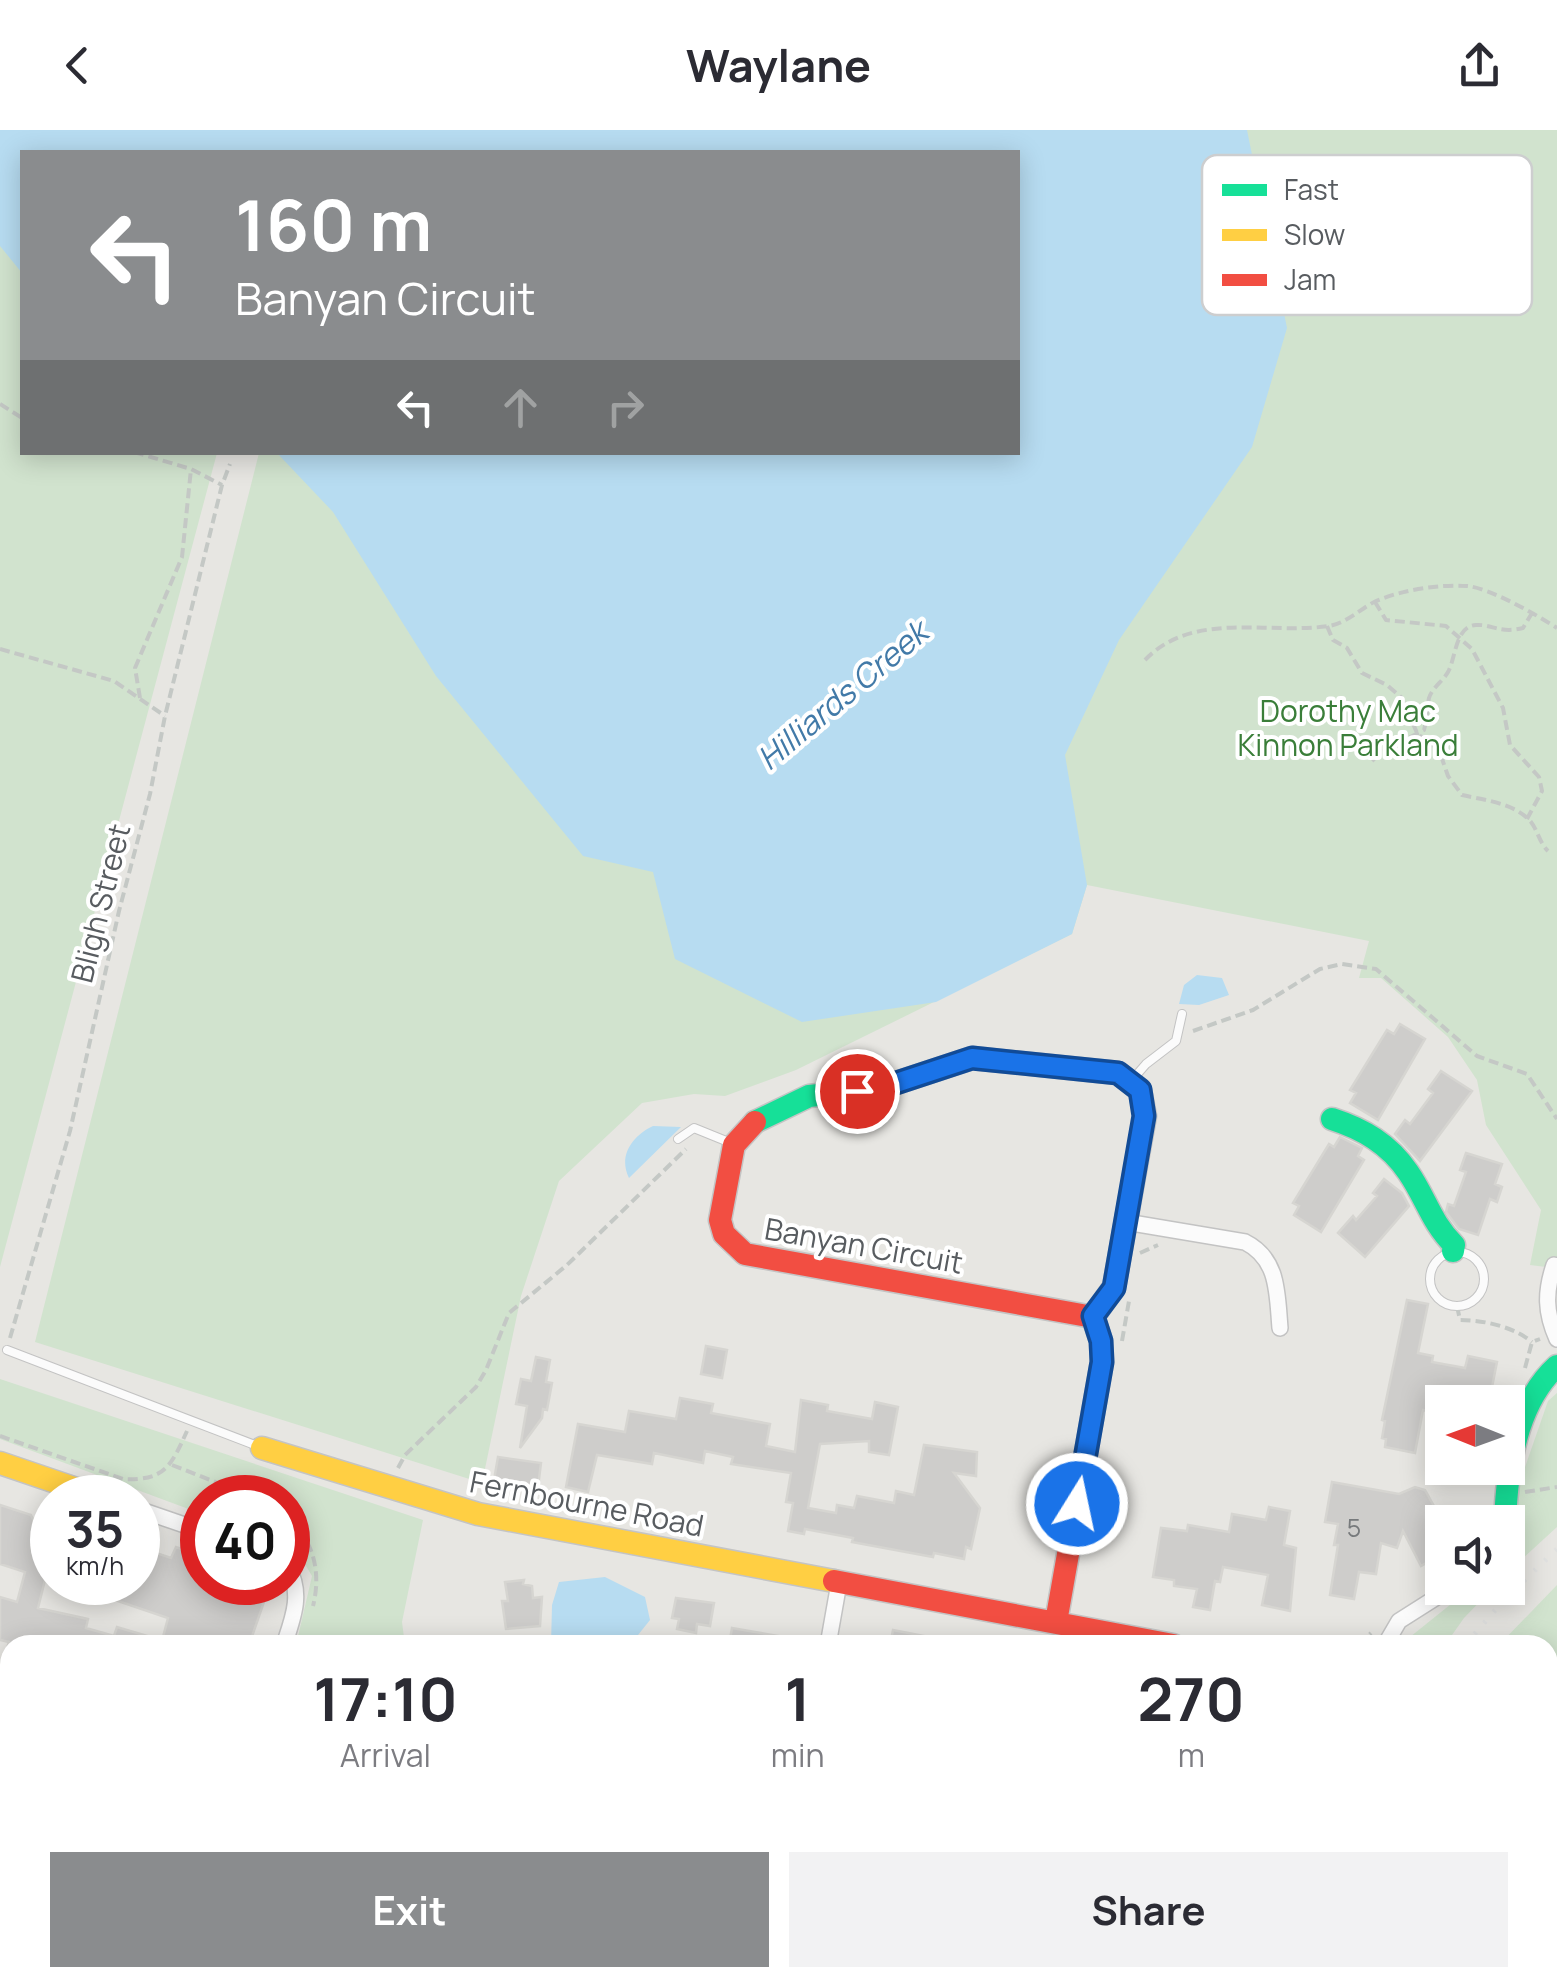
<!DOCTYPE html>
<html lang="en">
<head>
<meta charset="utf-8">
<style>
  body { margin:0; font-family:Manrope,sans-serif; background:#f2f2f3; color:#2b2b33; height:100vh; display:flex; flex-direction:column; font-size:38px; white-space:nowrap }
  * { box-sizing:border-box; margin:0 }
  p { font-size:32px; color:#7c7c81 }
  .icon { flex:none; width:55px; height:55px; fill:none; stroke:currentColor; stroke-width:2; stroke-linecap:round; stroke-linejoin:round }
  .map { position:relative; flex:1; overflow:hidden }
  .details { position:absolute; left:0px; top:1505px; width:1558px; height:352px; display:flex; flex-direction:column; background:#fff; border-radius:30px 30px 0 0; box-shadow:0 5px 25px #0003 }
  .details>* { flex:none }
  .top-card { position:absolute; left:20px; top:20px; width:1000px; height:305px; border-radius:0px; box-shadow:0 5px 25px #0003; background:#8a8c8e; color:#fff; overflow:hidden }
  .needle { width:65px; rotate:271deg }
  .tools { position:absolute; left:1425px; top:1255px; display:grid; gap:20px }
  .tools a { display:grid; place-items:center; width:100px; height:100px; border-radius:0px; background:#fff; box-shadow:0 5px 25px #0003; font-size:50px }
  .speed { position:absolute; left:30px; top:1345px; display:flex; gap:20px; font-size:50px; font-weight:700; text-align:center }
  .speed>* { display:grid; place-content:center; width:130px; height:130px; border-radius:50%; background:#fff; box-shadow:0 5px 25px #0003; line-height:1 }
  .speed small { font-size:25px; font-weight:400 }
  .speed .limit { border:15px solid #d22; background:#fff; color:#111 }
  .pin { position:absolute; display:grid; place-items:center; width:85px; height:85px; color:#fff; margin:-42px; border:5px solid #fff; border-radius:50%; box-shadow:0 2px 10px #0007 }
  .me { position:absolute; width:110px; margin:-55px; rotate:10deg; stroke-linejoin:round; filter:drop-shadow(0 0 8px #0008) }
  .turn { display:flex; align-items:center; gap:35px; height:210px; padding:0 50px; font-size:45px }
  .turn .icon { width:130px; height:130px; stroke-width:2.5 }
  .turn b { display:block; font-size:70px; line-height:85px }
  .lanes { display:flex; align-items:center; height:95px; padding:0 50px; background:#0003; justify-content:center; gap:50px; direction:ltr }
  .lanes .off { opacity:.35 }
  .eta { display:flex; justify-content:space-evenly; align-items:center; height:170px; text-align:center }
  .eta b { font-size:60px; font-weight:700; line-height:70px }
  .cta { display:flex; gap:20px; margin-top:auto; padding:20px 50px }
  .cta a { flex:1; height:115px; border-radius:0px; background:#8a8c8e; color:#fff; font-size:40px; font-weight:700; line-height:115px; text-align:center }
  .cta a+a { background:#f2f2f3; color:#2b2b33 }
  header { display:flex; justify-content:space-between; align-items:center; height:130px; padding:0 50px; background:#fff; font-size:45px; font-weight:700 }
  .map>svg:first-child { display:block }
  .green { fill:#d1e3ce }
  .water { fill:#b7dcf1 }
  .building { fill:#cecdcb; stroke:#d6d5d1; stroke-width:2.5 }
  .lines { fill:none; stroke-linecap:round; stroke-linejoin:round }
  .lane-casing { stroke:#c3c3c3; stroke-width:10 }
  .street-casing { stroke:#c3c3c3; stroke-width:18 }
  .fast-casing { stroke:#c4c4c4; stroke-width:25 }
  .slow-casing { stroke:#c4c4c4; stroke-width:25 }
  .jam-casing { stroke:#c4c4c4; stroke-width:25 }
  .path { stroke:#c4c8c5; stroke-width:4; stroke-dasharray:10 5; stroke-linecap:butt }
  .lane { stroke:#fbfbfb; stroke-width:8 }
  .street { stroke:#fbfbfb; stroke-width:15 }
  .fast { stroke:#16e098; stroke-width:22 }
  .slow { stroke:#ffcf43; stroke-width:22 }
  .jam { stroke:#f24e42; stroke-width:22 }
  .rail { stroke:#e0e1e0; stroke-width:5; stroke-dasharray:2.5 12; stroke-linecap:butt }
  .route-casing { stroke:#114b97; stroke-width:25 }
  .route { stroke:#1a73e8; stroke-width:18 }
  .labels { text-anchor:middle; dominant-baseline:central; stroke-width:8; stroke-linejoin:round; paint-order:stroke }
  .number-label { font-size:25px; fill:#777a7c }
  .park-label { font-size:30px; fill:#3a7e39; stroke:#fff }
  .street-label { font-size:30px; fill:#585c60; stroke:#fff }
  .water-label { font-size:32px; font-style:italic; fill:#427aa8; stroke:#fff }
  .key { fill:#fff; stroke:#cdcecf; stroke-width:2.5 }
  .key-label { font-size:28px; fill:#585c60 }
</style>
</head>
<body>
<header><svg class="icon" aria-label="back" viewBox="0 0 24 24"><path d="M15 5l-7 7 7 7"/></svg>Waylane<svg class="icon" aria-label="share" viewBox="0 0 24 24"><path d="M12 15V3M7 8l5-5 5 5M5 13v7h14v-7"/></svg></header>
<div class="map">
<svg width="1557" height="1857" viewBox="0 0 1557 1857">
  <rect width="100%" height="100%" fill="#e7e6e2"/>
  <path class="green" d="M 0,0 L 1557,0 L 1557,1143 L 1546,1137 L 1530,1135 L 1541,1080 L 1486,995 L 1477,950 L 1448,907 L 1381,848 L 1359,848 L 1369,811 L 1087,755 L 1072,804 L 796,940 L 725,966 L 694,964 L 642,973 L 559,1051 L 521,1166 L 482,1353 L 35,1212 L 259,323 L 1018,322 L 1018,22 L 22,22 L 22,322 L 217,323 L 0,1137 Z
    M 0,1249 L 423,1390 L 402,1492 L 405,1515 L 296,1515 L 312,1446 L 296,1419 L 288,1415 L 288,1368 L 202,1368 L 202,1384 L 0,1309 Z
    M 1557,1263 L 1557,1397 L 1508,1442 L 1508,1419 L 1512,1412 L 1517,1360 L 1548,1271 Z
    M 1557,1455 L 1557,1615 L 1548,1621 L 1548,1515 L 1499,1515 Z
    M 1471,1458 L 1493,1458 L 1464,1488 L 1445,1515 L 1400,1515 Z
    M 344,1848 L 743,1848 L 742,1857 L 342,1857 Z"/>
  <path class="water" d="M 0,0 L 1247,0 L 1287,198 L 1252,317 L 1119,510 L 1065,625 L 1087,755 L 1072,804 L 936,872 L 802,892 L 675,829 L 653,742 L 583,726 L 436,546 L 333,382 L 277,323 L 1018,322 L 1018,22 L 22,22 L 22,143 L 0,116 Z
    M 1197,845 L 1222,848 L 1229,865 L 1199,875 L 1179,874 L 1184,855 Z
    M 653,996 L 681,997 L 629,1048 C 618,1026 632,1006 653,996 Z
    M 605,1447 L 645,1467 L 650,1490 L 630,1515 L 551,1515 L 552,1475 L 559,1452 Z"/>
  <path class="building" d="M 1400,894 L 1425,909 L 1378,990 L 1350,973 L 1356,963 L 1350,960 L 1387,900 L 1394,904 Z
    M 1441,941 L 1472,961 L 1420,1031 L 1395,1004 L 1405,990 L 1410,994 L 1433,963 L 1428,959 Z
    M 1340,1007 L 1362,1018 L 1358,1026 L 1364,1030 L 1321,1102 L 1294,1085 L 1299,1076 L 1293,1073 L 1329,1014 L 1334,1017 Z
    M 1466,1023 L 1502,1034 L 1495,1054 L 1502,1057 L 1497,1072 L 1490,1069 L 1478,1105 L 1459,1099 L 1446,1082 L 1448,1074 L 1454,1076 L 1466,1042 L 1460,1040 Z
    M 1384,1049 L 1402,1063 L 1409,1076 L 1365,1127 L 1338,1103 L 1353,1086 L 1356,1090 L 1377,1066 L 1373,1063 Z
    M 1407,1170 L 1428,1174 L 1418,1223 L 1433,1226 L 1432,1232 L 1465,1238 L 1468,1226 L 1497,1232 L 1489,1272 L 1434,1272 L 1432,1282 L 1423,1280 L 1415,1323 L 1385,1317 L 1386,1309 L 1382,1308 L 1385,1291 L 1382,1290 Z
    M 706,1216 L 727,1220 L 722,1248 L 701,1244 Z
    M 536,1227 L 550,1230 L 546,1252 L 552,1253 L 547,1280 L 543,1279 L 542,1288 L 520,1318 L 527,1276 L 516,1274 L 521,1249 L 531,1251 Z
    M 680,1268 L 713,1274 L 711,1283 L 770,1294 L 766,1316 L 795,1322 L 801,1270 L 828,1275 L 827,1281 L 872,1289 L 875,1272 L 898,1277 L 889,1325 L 869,1322 L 869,1311 L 820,1314 L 808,1378 L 836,1383 L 837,1375 L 854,1378 L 857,1366 L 894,1373 L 896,1361 L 914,1365 L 924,1315 L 977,1322 L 976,1346 L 954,1343 L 980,1378 L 971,1419 L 966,1417 L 964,1429 L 934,1423 L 933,1427 L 852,1412 L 853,1408 L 805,1399 L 804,1404 L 788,1401 L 793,1373 L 786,1372 L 791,1343 L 731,1334 L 733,1327 L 705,1321 L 703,1333 L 654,1323 L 652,1334 L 597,1325 L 588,1362 L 566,1357 L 578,1294 L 625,1302 L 629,1281 L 676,1289 Z
    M 498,1327 L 541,1333 L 538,1357 L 494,1350 Z
    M 1332,1352 L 1399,1364 L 1415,1357 L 1425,1360 L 1434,1376 L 1444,1379 L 1438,1400 L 1442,1407 L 1442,1424 L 1421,1436 L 1403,1401 L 1397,1418 L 1381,1413 L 1376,1444 L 1359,1442 L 1354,1469 L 1330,1465 L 1338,1415 L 1334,1415 L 1338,1394 L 1325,1392 Z
    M 0,1375 L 31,1385 L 42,1410 L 49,1387 L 52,1388 L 52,1422 L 38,1478 L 88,1489 L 86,1498 L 114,1506 L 117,1497 L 164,1511 L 164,1515 L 8,1515 L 9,1512 L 0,1510 L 0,1467 L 17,1472 L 25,1442 L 0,1434 Z
    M 1269,1377 L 1290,1381 L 1284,1415 L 1296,1418 L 1290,1481 L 1262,1475 L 1268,1445 L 1223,1437 L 1220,1452 L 1215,1451 L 1210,1480 L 1193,1477 L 1197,1459 L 1174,1456 L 1174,1450 L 1153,1447 L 1161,1398 L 1187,1401 L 1188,1395 L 1229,1402 L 1232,1384 L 1266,1390 Z
    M 138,1417 L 171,1428 L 176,1417 L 202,1426 L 202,1452 L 249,1452 L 265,1458 L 261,1468 L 265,1469 L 249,1515 L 213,1515 L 196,1509 L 194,1515 L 187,1515 L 163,1507 L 168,1488 L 71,1455 L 138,1452 Z
    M 524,1450 L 523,1454 L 532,1456 L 533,1468 L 542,1467 L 540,1496 L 506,1499 L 502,1471 L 508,1471 L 505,1452 Z
    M 676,1468 L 714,1473 L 710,1496 L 697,1494 L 696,1503 L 677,1499 L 679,1489 L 672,1488 Z
    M 732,1498 L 784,1507 L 783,1515 L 729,1515 Z
    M 893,1500 L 934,1508 L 933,1515 L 890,1515 Z"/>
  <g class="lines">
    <defs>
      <path id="lane" d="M 1133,949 L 1146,934 L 1176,911 L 1182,884
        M 678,1009 L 694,998 L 731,1013
        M1430 1149a27 27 0 1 1 54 0a27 27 0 1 1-54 0Z
        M 7,1220 L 260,1317
        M 741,1848 L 747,1857
        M 1157,1848 L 1167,1857"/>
      <path id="street" d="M 1126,1092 L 1245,1112 C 1279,1129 1277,1164 1280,1198
        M 1554,1135 C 1545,1162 1545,1182 1557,1209
        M 138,1379 L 202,1401
        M 284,1515 C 293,1488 303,1464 288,1437
        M 828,1515 L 839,1453
        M 1385,1515 L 1399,1491 L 1451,1458
        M 1,1568 L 10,1572
        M 0,1824 L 10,1826
        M 213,1848 L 264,1857
        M 800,1848 C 826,1857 841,1857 866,1848
        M 1504,1848 L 1555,1857
        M 335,1857 L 336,1848
        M 771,1857 L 771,1848"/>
      <path id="fast" d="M 1332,989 C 1363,999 1389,1014 1408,1042 C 1426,1068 1431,1092 1454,1115 L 1453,1121
        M 755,992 L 809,966 L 878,959 L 972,928 L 1118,943 L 1140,960 L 1145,986 L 1127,1085
        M 1505,1392 C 1507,1339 1516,1273 1557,1236
        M 1426,1857 L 1427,1848"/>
      <path id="slow" d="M 262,1318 L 478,1384 L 834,1451
        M 0,1333 L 103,1368
        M 1096,1857 L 1098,1848"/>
      <path id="jam" d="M 755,992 L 734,1015 L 720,1090 L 724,1104 L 745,1124 L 1093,1187
        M 834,1451 L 1173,1515
        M 1056,1492 L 1102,1232 L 1101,1211 L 1093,1187 L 1114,1157 L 1127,1085"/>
    </defs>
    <use href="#lane" class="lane-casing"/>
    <use href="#street" class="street-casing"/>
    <use href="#fast" class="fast-casing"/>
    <use href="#slow" class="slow-casing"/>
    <use href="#jam" class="jam-casing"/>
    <path class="path" d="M 0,274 L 22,288
      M 134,322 L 191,339 L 222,355
      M 1375,472 L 1386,490 L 1446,496 L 1472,519 L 1503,578 L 1510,615 L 1539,647 L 1542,661 L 1527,689
      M 1327,496 L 1333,510 L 1347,518 L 1362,543 L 1387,555 L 1401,567 L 1418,605 L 1429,610 L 1440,623 L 1448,646 L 1462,665 C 1484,670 1515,673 1531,692 C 1538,701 1539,712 1548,721
      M 0,519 L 114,551 L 165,586
      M 1145,530 C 1193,480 1268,505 1329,496 C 1347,493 1360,479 1376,471 C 1402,460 1439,454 1467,456 C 1490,458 1537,485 1557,498
      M 140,568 L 135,538 L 182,427 L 191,339
      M 1372,631 L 1380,623 L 1424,600 C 1427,590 1427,578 1429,568 C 1432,558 1443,551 1448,542 C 1456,528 1455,496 1476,495 C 1492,494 1500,504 1523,498 L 1532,483
      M 1193,901 L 1253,880 L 1320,839 L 1342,834 L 1376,839 L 1477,926 L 1527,944 L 1557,989
      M 1140,1123 L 1158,1115
      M 1457,1176 L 1460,1190 C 1484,1190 1514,1197 1532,1212
      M 10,1208 L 70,1001 L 119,781 L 150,664 L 165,586 L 222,355 L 230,334
      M 1122,1211 L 1129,1171
      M 1525,1238 L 1532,1212 L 1540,1209
      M 0,1306 L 123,1349 C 165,1351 171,1336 187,1301
      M 172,1335 L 256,1368
      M 398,1338 L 405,1325 L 476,1257 L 486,1240 L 509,1183 L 567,1135 L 686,1019
      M 1525,1362 L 1557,1357
      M 288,1390 C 315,1410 321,1445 313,1476
      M 1359,1515 L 1371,1503
      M 1548,1592 L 1557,1585
      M 523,1848 L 551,1857
      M 1120,1857 L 1122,1848"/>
    <use href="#lane" class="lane"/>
    <use href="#street" class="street"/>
    <use href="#fast" class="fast"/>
    <use href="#slow" class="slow"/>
    <use href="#jam" class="jam"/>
    <path class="rail" d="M 1465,1515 L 1504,1470 L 1557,1419
      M 1244,1857 L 1248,1848
      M 1269,1857 L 1273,1848"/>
  </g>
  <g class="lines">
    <defs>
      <path id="route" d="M 857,961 L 878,959 L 972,928 L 1118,943 L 1140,960 L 1144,986 L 1114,1158 L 1093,1186 L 1101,1211 L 1102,1232 L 1077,1374"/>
    </defs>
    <use href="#route" class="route-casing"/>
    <use href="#route" class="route"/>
  </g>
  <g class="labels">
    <g class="number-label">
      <text x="1354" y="1397">5</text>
    </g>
    <g class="park-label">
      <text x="1348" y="580">Dorothy Mac<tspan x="1348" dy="34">Kinnon Parkland</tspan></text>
    </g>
    <g class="street-label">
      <text transform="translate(100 773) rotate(-76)">Bligh Street</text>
      <text transform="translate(864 1115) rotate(10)">Banyan Circuit</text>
      <text transform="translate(587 1373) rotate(11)">Fernbourne Road</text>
    </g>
    <g class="water-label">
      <text transform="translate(842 565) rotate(-40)">Hilliards Creek</text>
    </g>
  </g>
  <rect x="1202" y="25" width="330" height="160" rx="15" class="key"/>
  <rect x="1222" y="54" width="45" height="12" fill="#16e098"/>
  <rect x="1222" y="99" width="45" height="12" fill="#ffcf43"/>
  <rect x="1222" y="144" width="45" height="12" fill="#f24e42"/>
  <g class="key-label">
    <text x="1284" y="70">Fast</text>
    <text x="1284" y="115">Slow</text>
    <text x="1284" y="160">Jam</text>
  </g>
</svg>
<div class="tools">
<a><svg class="needle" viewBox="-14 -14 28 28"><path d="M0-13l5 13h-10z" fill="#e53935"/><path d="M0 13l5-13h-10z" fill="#7c7c81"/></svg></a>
<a><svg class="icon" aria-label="sound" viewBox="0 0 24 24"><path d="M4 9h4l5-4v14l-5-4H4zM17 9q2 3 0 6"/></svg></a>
</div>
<div class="speed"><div>35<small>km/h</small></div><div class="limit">40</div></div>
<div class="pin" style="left:857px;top:961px;background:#d93025"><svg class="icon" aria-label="arrive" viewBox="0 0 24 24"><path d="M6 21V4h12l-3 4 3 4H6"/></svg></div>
<svg class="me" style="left:1077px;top:1374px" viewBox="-20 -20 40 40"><circle r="17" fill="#1a73e8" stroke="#fff" stroke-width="3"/><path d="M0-11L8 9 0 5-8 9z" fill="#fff"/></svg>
<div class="top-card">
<div class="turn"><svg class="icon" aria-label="left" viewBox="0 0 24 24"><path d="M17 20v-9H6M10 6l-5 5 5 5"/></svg><div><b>160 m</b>Banyan Circuit</div></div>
<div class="lanes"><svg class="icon" aria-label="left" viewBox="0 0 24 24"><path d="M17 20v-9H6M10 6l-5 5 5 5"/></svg><svg class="icon off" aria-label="ahead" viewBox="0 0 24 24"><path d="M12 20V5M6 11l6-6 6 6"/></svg><svg class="icon off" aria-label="right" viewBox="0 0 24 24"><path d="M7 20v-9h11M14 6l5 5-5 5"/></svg></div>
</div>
<section class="details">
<div class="eta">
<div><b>17:10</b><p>Arrival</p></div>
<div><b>1</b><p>min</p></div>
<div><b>270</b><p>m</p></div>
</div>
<div class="cta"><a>Exit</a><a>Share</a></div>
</section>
</div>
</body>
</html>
